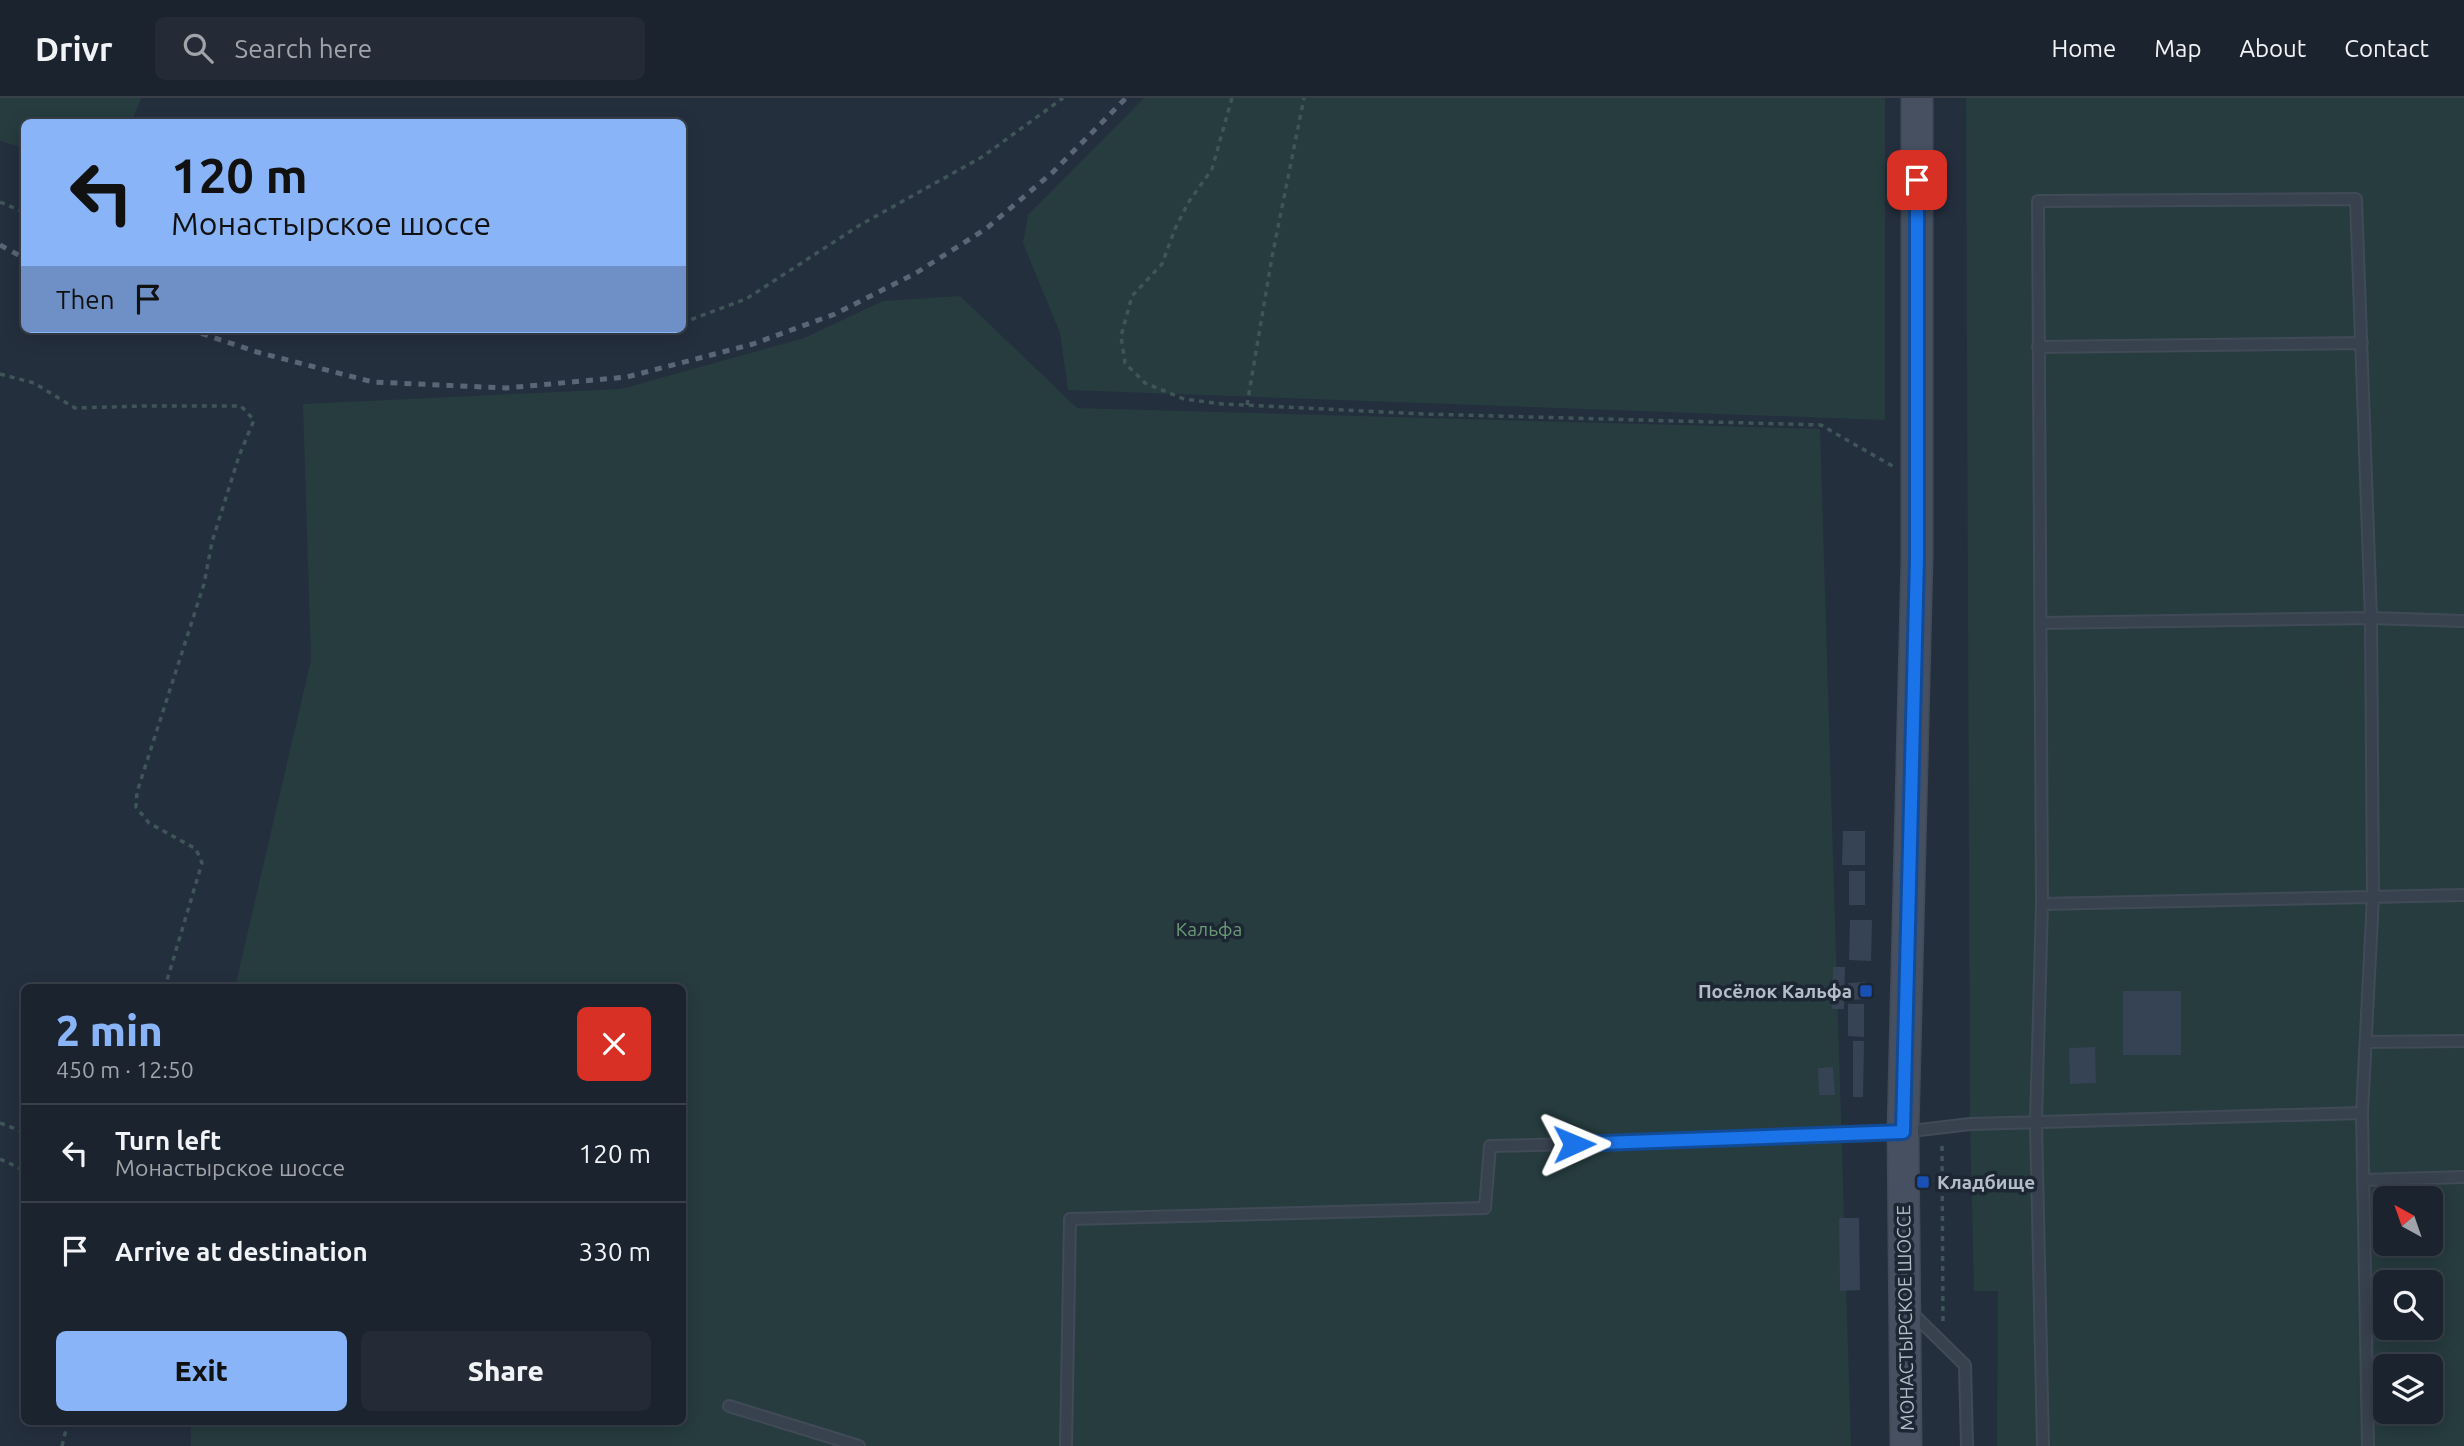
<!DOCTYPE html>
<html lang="en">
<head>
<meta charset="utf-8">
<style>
  body { margin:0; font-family:Ubuntu,sans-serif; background:#242b36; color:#f1f3f6; height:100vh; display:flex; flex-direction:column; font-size:26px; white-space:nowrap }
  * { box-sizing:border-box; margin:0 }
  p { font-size:23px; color:#a0a4aa }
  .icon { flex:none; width:38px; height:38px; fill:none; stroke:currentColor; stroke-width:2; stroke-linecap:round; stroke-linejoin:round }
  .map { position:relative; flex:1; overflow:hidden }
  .details { position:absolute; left:21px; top:886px; width:665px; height:441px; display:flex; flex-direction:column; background:#1b232e; border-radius:10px; box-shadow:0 4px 18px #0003,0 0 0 2px #39404a }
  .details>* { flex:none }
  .guide { position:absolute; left:21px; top:21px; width:665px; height:214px; border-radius:10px; box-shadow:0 4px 18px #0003,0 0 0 2px #39404a; background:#8ab4f8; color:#111; overflow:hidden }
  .needle { width:46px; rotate:320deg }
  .buttons { position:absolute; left:2373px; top:1088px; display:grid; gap:14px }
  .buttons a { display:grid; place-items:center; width:70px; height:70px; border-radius:10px; background:#1b232e; box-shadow:0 4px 18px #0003,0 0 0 2px #39404a; font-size:35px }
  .pin { position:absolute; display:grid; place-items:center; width:60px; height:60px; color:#fff; margin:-30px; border-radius:14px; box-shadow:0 4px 10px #0006 }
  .me { position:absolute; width:77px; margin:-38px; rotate:89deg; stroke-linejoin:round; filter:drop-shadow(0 0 5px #0008) }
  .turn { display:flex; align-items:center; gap:24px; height:147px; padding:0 35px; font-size:32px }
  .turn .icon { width:91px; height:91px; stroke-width:2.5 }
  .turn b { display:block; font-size:49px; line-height:60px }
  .then { display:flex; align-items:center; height:66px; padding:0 35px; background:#0003; gap:14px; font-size:26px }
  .round { display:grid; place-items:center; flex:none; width:74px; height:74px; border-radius:10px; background:#242b36 }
  .head { display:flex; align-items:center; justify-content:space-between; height:119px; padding:0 35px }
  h1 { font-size:42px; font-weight:800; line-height:52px; color:#8ab4f8 }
  .primary-button { display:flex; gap:14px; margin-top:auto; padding:14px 35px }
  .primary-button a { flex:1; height:80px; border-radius:10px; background:#8ab4f8; color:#111; font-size:28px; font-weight:800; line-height:80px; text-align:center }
  .primary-button a+a { background:#242b36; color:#f1f3f6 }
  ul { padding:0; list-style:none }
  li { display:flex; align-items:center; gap:21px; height:98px; padding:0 35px; border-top:2px solid #39404a }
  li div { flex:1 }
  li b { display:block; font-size:26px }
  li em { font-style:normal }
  header { display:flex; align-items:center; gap:42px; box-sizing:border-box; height:98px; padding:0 35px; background:#1b232e; border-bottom:2px solid #39404a }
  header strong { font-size:33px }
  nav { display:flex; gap:38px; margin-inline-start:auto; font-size:24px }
  .search { width:490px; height:63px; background:#242b36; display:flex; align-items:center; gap:18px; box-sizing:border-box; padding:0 24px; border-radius:10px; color:#a0a4aa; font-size:26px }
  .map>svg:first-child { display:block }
  .green { fill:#263c3f; fill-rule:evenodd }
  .building { fill:#364354 }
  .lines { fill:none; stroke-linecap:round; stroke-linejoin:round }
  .service-casing { stroke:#414a57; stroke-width:14 }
  .secondary-casing { stroke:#414a57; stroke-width:33 }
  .path { stroke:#3f5557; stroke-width:3.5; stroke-dasharray:5 5; stroke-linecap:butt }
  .service { stroke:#38414e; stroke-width:10 }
  .secondary { stroke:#465061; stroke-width:30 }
  .rail { stroke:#5a6575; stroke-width:5; stroke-dasharray:7 7; stroke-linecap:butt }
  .route-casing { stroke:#114b97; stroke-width:18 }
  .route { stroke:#1a73e8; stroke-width:12 }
  .transit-dot { fill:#1a4fb4; stroke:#1d2633; stroke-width:2.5 }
  .labels { text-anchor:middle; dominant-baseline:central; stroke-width:7; stroke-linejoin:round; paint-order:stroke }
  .park-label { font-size:19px; fill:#6b9a76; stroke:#1d2633 }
  .poi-label { font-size:19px; font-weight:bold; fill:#b4bcc9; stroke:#1d2633; text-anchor:end }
  .street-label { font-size:19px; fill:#b4bcc9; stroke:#1d2633 }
</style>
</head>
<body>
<header>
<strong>Drivr</strong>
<div class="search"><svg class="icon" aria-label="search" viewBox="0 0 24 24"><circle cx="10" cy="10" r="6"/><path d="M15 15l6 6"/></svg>Search here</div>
<nav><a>Home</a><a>Map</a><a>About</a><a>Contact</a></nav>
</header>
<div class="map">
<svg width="2464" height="1348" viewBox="0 0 2464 1348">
  <rect width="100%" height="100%" fill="#242f3e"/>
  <path class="green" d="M 0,0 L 141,0 L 132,24 L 24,24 L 24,50 L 0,43 Z
    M 1144,0 L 1885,0 L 1885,322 L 1068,292 L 1060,235 L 1023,145 L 1028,117 Z
    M 1966,0 L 2464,0 L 2464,1348 L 1997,1348 L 1998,1193 L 1974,1193 L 1970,1026 ZM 2385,1101 L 2431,1101 L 2431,1146 L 2385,1146 ZM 2385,1185 L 2431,1185 L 2431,1230 L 2385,1230 ZM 2385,1269 L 2431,1269 L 2431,1314 L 2385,1314 Z
    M 960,198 L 1077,310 L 1820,331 L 1851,1348 L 191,1348 L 191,1323 L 682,1323 L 682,889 L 235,889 L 311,562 L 303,306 L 621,291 L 804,240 L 883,203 Z"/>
  <path class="building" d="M 1843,733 L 1865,733 L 1865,767 L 1842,767 Z
    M 1849,773 L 1865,773 L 1865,807 L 1849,807 Z
    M 1850,822 L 1872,822 L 1871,863 L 1849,862 Z
    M 1833,869 L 1845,869 L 1844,911 L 1832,911 Z
    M 1866,884 L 1866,901 L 1849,902 L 1848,885 Z
    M 2123,893 L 2181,893 L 2181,957 L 2123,957 Z
    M 1848,906 L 1864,906 L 1864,939 L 1848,938 Z
    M 1853,943 L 1864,943 L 1863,999 L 1853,999 Z
    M 2095,949 L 2096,985 L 2070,986 L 2069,950 Z
    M 1833,969 L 1835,997 L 1819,997 L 1818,970 Z
    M 1839,1120 L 1859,1120 L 1860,1192 L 1840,1193 Z"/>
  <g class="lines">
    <defs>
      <path id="service" d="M 2038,249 L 2362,245
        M 2040,525 L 2371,520 L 2464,523
        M 2042,806 L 2038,103 L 2356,101 L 2371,520 L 2373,799 L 2362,1015 L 2368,1348
        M 2367,944 L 2464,943
        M 2363,1082 L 2464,1079
        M 1910,1213 L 1965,1267 L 1967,1348
        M 729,1308 L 859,1348
        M 1066,1348 L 1070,1121 L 1485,1110 L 1490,1048 L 1658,1044 L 1865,1035 L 1903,1034 L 1970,1026 L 2362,1015
        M 2043,1348 L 2036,1024 L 2042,806 L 2464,797"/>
      <path id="secondary" d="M 1906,1348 L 1903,1034 L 1917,460 L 1917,0"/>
    </defs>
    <use href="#service" class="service-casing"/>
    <use href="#secondary" class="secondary-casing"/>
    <path class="path" d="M 1232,0 L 1212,71 L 1188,105 L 1175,131 L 1162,166 L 1132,198 L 1121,238 L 1125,265 L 1145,285 L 1184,301 L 1222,306 L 1424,316 L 1821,327 L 1894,369
      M 0,104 L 24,114
      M 682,225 L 746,201 L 860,127 L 982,59 L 1063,0
      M 570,231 L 607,231
      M 0,276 L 34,285 L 75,310 L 144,308 L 241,308 L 254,322 L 239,358 L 212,444 L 204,486 L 137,694 L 136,709 L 149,725 L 196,751 L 202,765 L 165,889
      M 1247,307 L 1272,159 L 1304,0
      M 0,1025 L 24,1034
      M 1942,1048 L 1943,1226
      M 0,1061 L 24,1072
      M 62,1348 L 68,1323"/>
    <use href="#service" class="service"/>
    <use href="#secondary" class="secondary"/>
    <path class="rail" d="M 0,147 L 24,160
      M 188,231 L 257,254 L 373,284 L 506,290 L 627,279 L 753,246 L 835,216 L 916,175 L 987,130 L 1053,74 L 1126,0"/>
  </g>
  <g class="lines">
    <defs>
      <path id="route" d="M 1574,1046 L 1903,1034 L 1917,460 L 1917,82"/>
    </defs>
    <use href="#route" class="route-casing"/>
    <use href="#route" class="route"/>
  </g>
  <g class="transit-dot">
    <rect x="1859" y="886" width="14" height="14" rx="3.5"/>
    <rect x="1916" y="1077" width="14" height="14" rx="3.5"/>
  </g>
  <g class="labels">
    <g class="park-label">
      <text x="1209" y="831">Кальфа</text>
    </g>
    <g class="poi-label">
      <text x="1852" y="893">Посёлок Кальфа</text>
      <text x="1937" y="1084" text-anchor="start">Кладбище</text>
    </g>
    <g class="street-label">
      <text transform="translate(1905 1220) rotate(-91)">МОНАСТЫРСКОЕ ШОССЕ</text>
    </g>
  </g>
</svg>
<div class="buttons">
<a><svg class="needle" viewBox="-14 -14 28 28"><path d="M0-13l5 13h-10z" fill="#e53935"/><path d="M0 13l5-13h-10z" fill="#a0a4aa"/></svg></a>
<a><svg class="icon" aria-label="search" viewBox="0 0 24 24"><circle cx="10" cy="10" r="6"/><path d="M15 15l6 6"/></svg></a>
<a><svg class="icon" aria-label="layers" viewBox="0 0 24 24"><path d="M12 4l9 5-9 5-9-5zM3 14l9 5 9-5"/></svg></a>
</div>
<div class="pin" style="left:1917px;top:82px;background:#d93025"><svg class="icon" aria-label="arrive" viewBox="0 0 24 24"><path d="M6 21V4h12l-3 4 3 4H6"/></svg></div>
<svg class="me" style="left:1574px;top:1046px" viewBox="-20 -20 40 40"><path d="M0-17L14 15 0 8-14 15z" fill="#1a73e8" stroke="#fff" stroke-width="4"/></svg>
<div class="guide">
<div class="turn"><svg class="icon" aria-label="left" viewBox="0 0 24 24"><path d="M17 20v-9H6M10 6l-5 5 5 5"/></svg><div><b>120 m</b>Монастырское шоссе</div></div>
<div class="then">Then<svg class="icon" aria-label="arrive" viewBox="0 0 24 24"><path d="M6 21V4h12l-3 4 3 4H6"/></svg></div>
</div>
<section class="details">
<div class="head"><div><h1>2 min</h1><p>450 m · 12:50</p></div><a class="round" style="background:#d93025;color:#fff"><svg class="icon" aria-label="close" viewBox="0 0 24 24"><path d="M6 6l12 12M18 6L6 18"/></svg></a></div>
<ul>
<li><svg class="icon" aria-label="left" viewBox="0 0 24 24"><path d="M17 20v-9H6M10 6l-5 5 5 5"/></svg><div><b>Turn left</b><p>Монастырское шоссе</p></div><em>120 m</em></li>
<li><svg class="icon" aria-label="arrive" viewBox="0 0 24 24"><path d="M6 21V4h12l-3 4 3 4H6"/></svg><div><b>Arrive at destination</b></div><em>330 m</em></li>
</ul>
<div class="primary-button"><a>Exit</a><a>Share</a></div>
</section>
</div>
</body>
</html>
